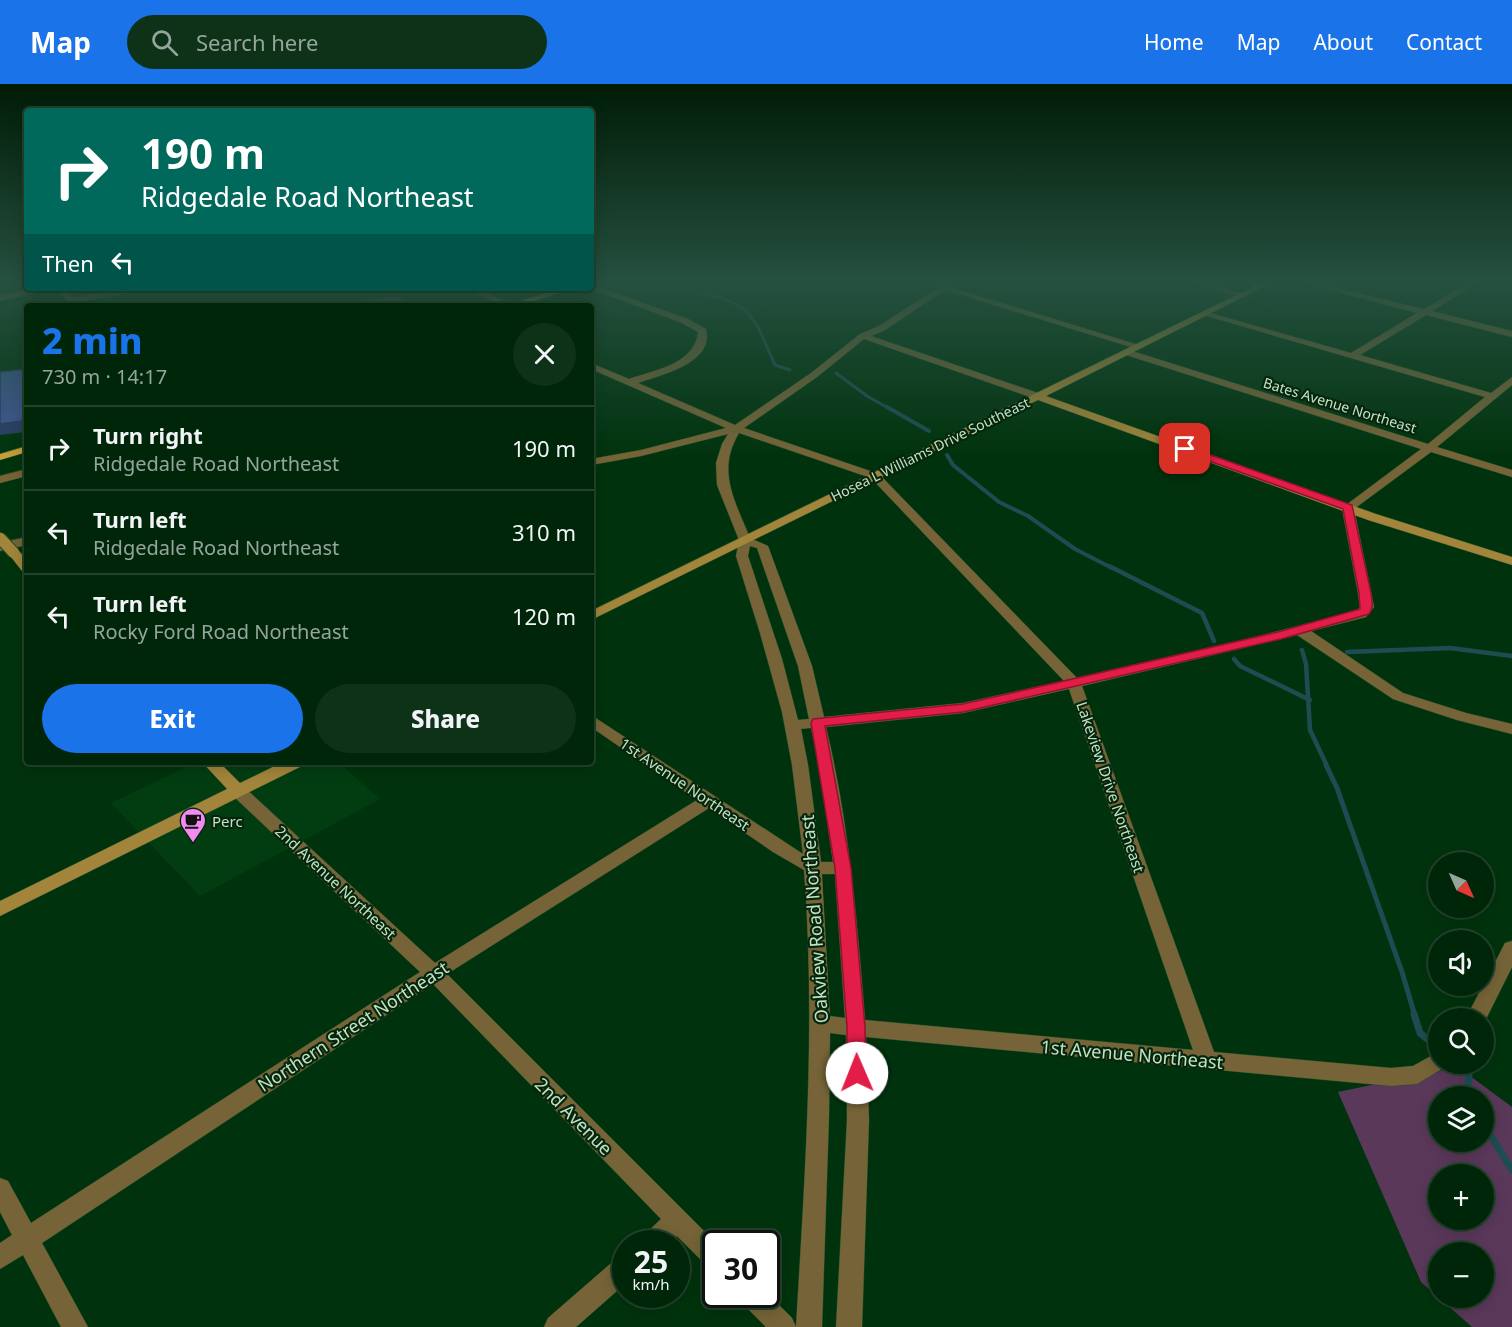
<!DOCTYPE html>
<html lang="en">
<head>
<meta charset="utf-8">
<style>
  body { margin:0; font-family:"Noto Sans",sans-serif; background:#0e3218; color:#f1f3f6; height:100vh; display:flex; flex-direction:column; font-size:22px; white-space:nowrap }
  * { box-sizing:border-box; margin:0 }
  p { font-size:20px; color:#95a59c }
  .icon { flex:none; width:33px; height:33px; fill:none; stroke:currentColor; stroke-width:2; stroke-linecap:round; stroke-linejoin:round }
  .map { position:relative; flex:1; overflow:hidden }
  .sheet { position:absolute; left:24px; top:219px; width:570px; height:462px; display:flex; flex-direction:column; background:#00260a; border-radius:6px; box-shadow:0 3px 15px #0003,0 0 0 2px #22432b }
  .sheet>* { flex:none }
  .hud { position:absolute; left:24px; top:24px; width:570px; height:183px; border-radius:6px; box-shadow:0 3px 15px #0003,0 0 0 2px #22432b; background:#00695c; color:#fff; overflow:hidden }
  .needle { width:39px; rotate:135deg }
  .tools { position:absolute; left:1428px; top:768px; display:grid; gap:12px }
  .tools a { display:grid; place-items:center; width:66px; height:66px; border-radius:50%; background:#00260a; box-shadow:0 3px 15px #0003,0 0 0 2px #22432b; font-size:30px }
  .speed { position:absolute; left:612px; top:1146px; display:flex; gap:12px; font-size:30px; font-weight:700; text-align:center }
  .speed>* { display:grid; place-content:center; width:78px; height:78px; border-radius:50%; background:#00260a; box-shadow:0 3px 15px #0003,0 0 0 2px #22432b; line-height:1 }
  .speed small { font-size:15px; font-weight:400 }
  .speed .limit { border:3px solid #111; border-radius:9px; background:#fff; color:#111 }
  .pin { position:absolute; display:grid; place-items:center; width:51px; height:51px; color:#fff; margin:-26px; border-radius:12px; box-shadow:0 3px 9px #0006 }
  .me { position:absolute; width:66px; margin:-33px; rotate:359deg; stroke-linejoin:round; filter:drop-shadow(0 0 4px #0008) }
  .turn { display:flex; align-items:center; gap:21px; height:126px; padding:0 18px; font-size:27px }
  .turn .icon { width:78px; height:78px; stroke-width:2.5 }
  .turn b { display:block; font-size:42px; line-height:51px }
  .then { display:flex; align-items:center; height:57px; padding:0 18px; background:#0003; gap:12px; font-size:22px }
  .round { display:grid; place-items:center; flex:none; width:63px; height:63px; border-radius:32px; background:#0e3218 }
  .head { display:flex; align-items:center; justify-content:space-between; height:102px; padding:0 18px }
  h1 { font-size:36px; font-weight:800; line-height:45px; color:#1a73e8 }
  .action { display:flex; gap:12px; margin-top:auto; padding:12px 18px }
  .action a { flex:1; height:69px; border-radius:36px; background:#1a73e8; color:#fff; font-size:24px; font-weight:800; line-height:69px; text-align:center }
  .action a+a { background:#0e3218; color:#f1f3f6 }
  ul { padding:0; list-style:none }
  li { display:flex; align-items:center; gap:18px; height:84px; padding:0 18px; border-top:2px solid #22432b }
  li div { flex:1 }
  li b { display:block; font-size:22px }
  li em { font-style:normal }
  header { display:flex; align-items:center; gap:36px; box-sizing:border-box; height:84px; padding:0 30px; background:#1a73e8; color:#fff }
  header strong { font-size:28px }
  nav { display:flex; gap:33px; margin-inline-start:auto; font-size:21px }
  .search { width:420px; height:54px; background:#0e3218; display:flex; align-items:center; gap:15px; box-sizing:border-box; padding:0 21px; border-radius:33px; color:#95a59c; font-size:22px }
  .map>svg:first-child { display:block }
  .built { fill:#023d12 }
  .green { fill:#5a385a; fill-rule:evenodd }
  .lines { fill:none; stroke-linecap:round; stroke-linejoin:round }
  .stream-far4 { stroke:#1d4d53; stroke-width:3 }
  .stream-far3 { stroke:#1d4d53; stroke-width:4 }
  .stream-far2 { stroke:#1d4d53; stroke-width:4.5 }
  .stream-far1 { stroke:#1d4d53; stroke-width:5 }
  .stream { stroke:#1d4d53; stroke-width:7 }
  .street-casing { stroke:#1f4f2a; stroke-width:1 }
  .secondary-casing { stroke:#1f4f2a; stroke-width:1 }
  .primary-casing { stroke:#1f4f2a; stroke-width:1 }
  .street { fill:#766438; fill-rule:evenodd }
  .secondary { fill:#a2853a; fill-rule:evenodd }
  .primary { fill:#c59e39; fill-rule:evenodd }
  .secondary-bridge-casing { stroke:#1f4f2a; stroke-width:13; stroke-linecap:butt }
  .secondary-bridge { stroke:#a2853a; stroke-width:11 }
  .shaded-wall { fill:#2d3d68 }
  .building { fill:#405795; stroke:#2d3d68; stroke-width:1.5 }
  .route { fill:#e11d48; stroke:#92132f; stroke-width:1.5 }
  .labels { text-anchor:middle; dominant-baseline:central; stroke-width:4.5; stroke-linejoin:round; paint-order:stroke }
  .far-street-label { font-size:14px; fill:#c2e2c4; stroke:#05260c }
  .street-label { font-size:15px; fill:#c2e2c4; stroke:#05260c }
  .poi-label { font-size:15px; fill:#c2e2c4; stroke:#05260c; text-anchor:start }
  .near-street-label { font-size:18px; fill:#c2e2c4; stroke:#05260c }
</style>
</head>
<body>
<header>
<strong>Map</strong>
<div class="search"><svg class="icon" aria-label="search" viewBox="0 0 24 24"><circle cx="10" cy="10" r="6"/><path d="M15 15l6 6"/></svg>Search here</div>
<nav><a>Home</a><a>Map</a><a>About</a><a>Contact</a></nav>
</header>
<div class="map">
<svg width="1512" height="1243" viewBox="0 0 1512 1243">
  <rect width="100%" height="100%" fill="#00330d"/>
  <path class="built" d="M 1162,198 L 1285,198 L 1244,219 Z
    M 1301,198 L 1385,198 L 1359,212 Z
    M 197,678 L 338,678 L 380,715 L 200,812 L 111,719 Z"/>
  <path class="green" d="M 399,212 L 406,222 L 328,222 Z
    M 1458,983 L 1512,1023 L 1512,1243 L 1472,1243 L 1421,1198 L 1338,1008 ZM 1438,1012 L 1484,1012 L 1484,1058 L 1438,1058 ZM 1438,1090 L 1484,1090 L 1484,1136 L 1438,1136 ZM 1438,1168 L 1484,1168 L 1484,1214 L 1438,1214 Z"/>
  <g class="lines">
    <path class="stream-far4" d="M 702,209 C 754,219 755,237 775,281 L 790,286
      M 836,289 L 867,312 L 890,325"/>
    <path class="stream-far3" d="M 887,323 L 929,347
      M 947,371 L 953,381 L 999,418 L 1028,432 L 1075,465 L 1112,484"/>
    <path class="stream-far2" d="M 1109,482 L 1202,529 L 1214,557
      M 1302,566 L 1306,580 L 1310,646 L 1327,682
      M 1347,568 L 1450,564 L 1512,572
      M 1234,575 L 1240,582 L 1310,616"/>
    <path class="stream-far1" d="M 1326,681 L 1337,704 L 1402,888 L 1415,932"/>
    <path class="stream" d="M 1414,930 L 1420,949 L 1433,960
      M 1467,1012 L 1470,981
      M 1484,1041 L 1512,1086"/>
    <defs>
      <path id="street" d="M 947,198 L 956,198 L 950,203 L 1142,262 L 1134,264 L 945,206 L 885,246 L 871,252 L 1041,310 L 1041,314 L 1033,314 L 864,255 L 817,293 L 744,344 L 879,390 L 1077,594 L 1240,557 L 1356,527 L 1360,523 L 1358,509 L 1342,424 L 1421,365 L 1123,270 L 1123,266 L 1129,266 L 1428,360 L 1485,313 L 1200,230 L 1207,228 L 1351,269 L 1417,229 L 1300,198 L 1312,198 L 1424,225 L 1470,198 L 1479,198 L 1432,227 L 1512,247 L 1512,253 L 1426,231 L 1360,271 L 1491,309 L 1512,293 L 1512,301 L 1437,363 L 1512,386 L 1512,393 L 1431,368 L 1354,425 L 1374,523 L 1366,533 L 1311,547 L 1403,609 L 1466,629 L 1512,640 L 1512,650 L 1457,636 L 1393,615 L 1297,551 L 1082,602 L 1214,968 L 1391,984 L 1413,982 L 1438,968 L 1438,980 L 1447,980 L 1445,983 L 1417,1000 L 1391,1002 L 866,953 L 869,1036 L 862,1243 L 836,1243 L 847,1036 L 846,951 L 830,949 L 829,1032 L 822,1243 L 796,1243 C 805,1091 816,939 804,786 L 773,768 L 709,724 L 447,890 L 717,1160 L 716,1160 L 716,1187 L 708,1183 L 677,1152 L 669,1160 L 639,1160 L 643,1152 L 661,1135 L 433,900 L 42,1159 L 88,1243 L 61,1243 L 23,1171 L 0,1185 L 0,1159 L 12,1151 L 0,1128 L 0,1094 L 8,1097 L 31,1139 L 420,888 L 232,711 L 230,707 L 232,703 L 244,703 L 435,879 L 697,716 L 591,643 L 591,631 L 803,770 L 792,681 L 782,628 L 760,549 L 736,472 L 739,456 L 717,401 L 716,379 L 722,360 L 728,350 L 641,372 L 591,381 L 591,375 L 641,366 L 726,344 L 591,285 L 591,279 L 629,295 C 655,286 695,280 698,248 L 682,239 L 589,204 L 591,204 L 591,200 L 688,235 L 706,245 C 715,279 661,291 638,299 L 735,341 L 811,289 L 860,250 L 879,242 ZM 739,349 L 871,394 L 1064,597 L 963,619 L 824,633 L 812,582 L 768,462 L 750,454 C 735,417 716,387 739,349 ZM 750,462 L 757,464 L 798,582 L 809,635 L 798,636 L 782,575 L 748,472 ZM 1069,605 L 1193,966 L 865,936 C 857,837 849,739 826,643 L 963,629 ZM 811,644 L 819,679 L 833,778 L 821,778 L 808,681 L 801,645 ZM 822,790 L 835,790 L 845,934 L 830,932 Z
        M 1190,198 L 1202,198 L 1247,211 L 1243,213 Z
        M 38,204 L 63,204 L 73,213 L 138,204 L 159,204 L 71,219 L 54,205 L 0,217 L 0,211 Z
        M 464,204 L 475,204 L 515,222 L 504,222 Z
        M 27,385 L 27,392 L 0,399 L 0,392 Z
        M 27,453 L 27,461 L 0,467 L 0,459 Z
        M 1512,857 L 1512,883 L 1484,939 L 1484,934 L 1466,934 L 1505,859 Z
        M 626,1170 L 626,1199 L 576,1243 L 544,1243 L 548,1234 L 617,1174 Z
        M 766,1208 L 792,1234 L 796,1243 L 766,1243 L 742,1219 L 739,1210 L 766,1210 Z"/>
      <path id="secondary" d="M 1263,198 L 1273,198 L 1046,312 L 1376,430 L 1512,473 L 1512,481 L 1368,436 L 1038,316 L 591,536 L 591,527 Z
        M 14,465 L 18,466 L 27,476 L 27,488 L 22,487 L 8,469 Z
        M 202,678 L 219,678 L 240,699 L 283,678 L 304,678 L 302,682 L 0,832 L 0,817 L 227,705 Z"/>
      <path id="primary" d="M 561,204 L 574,204 L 519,222 L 506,222 Z
        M 27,362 L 27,368 L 0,376 L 0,370 Z"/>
    </defs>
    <use href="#street" class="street-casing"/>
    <use href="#secondary" class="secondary-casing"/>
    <use href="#primary" class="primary-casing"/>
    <use href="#street" class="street"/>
    <use href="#secondary" class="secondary"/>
    <use href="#primary" class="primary"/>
    <defs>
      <path id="secondary-bridge" d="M 0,454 L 14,469"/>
    </defs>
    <use href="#secondary-bridge" class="secondary-bridge-casing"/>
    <use href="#secondary-bridge" class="secondary-bridge"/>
  </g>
  <path class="shaded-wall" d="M 24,328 L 27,328 L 26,348 L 0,351 L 0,340 Z"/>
  <path class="building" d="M 27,285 L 27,328 L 24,328 L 22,337 L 0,340 L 0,288 Z"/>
  <linearGradient id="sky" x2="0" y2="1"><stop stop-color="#001c07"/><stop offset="0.53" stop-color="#265040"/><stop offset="1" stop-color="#265040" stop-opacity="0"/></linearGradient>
  <rect width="1512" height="372" fill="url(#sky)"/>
  <path class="route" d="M 1181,363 L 1188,363 L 1352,421 L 1371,509 C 1372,518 1374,523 1369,530 L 1281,555 L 963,628 L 825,642 L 851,784 L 865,943 L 866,989 L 864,995 L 857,997 L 850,995 L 847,989 L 847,943 L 835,784 L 811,639 L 813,635 L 963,620 L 1278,548 L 1360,525 L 1359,509 L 1343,425 L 1181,367 Z"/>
  <defs>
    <symbol id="cafe-pin" viewBox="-11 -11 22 30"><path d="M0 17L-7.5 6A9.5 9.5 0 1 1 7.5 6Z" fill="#f38af2" stroke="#05260c"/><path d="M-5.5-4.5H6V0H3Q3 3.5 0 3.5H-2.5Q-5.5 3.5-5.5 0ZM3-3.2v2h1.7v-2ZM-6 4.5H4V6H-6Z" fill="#111"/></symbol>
  </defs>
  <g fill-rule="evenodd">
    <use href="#cafe-pin" x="178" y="722" width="30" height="40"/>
  </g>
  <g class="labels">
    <g class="far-street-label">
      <text transform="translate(1340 321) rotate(17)">Bates Avenue Northeast</text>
      <text transform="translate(930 365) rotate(-26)">Hosea L Williams Drive Southeast</text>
    </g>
    <g class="street-label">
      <text transform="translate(685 700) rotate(34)">1st Avenue Northeast</text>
      <text transform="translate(1111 703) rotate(71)">Lakeview Drive Northeast</text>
      <text transform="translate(336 798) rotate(43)">2nd Avenue Northeast</text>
    </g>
    <g class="poi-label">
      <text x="212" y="737">Perc</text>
    </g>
    <g class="near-street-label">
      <text transform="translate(814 835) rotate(-94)">Oakview Road Northeast</text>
      <text transform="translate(353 942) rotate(-33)">Northern Street Northeast</text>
      <text transform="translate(1132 970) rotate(5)">1st Avenue Northeast</text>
      <text transform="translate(574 1032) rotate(45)">2nd Avenue</text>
    </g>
  </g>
</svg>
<div class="tools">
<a><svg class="needle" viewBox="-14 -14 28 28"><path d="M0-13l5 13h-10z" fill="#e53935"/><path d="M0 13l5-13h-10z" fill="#95a59c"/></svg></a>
<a><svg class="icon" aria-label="sound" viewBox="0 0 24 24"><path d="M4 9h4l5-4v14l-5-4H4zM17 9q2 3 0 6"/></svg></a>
<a><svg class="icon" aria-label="search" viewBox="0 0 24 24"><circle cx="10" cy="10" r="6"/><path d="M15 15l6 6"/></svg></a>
<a><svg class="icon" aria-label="layers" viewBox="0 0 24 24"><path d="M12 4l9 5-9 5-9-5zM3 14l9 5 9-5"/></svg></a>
<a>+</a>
<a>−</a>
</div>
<div class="speed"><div>25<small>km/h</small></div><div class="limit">30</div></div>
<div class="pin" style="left:1185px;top:365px;background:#d93025"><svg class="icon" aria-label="arrive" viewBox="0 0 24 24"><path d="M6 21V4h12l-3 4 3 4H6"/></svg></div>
<svg class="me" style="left:857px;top:989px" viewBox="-20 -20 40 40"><circle r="19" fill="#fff"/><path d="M0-13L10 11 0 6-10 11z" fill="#e11d48"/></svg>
<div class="hud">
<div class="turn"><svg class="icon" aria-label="right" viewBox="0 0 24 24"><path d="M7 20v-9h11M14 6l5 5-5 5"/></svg><div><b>190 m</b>Ridgedale Road Northeast</div></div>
<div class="then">Then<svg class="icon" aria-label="left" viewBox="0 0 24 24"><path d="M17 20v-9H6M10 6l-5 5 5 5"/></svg></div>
</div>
<section class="sheet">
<div class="head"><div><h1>2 min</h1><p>730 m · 14:17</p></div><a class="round"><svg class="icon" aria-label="close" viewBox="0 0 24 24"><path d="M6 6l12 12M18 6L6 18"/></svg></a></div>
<ul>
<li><svg class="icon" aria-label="right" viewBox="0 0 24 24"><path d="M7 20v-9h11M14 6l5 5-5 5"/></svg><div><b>Turn right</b><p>Ridgedale Road Northeast</p></div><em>190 m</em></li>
<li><svg class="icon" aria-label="left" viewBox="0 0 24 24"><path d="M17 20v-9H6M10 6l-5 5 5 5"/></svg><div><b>Turn left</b><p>Ridgedale Road Northeast</p></div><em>310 m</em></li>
<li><svg class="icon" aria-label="left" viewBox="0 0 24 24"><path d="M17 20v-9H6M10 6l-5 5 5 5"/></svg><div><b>Turn left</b><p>Rocky Ford Road Northeast</p></div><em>120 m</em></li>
</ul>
<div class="action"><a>Exit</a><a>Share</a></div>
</section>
</div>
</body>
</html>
